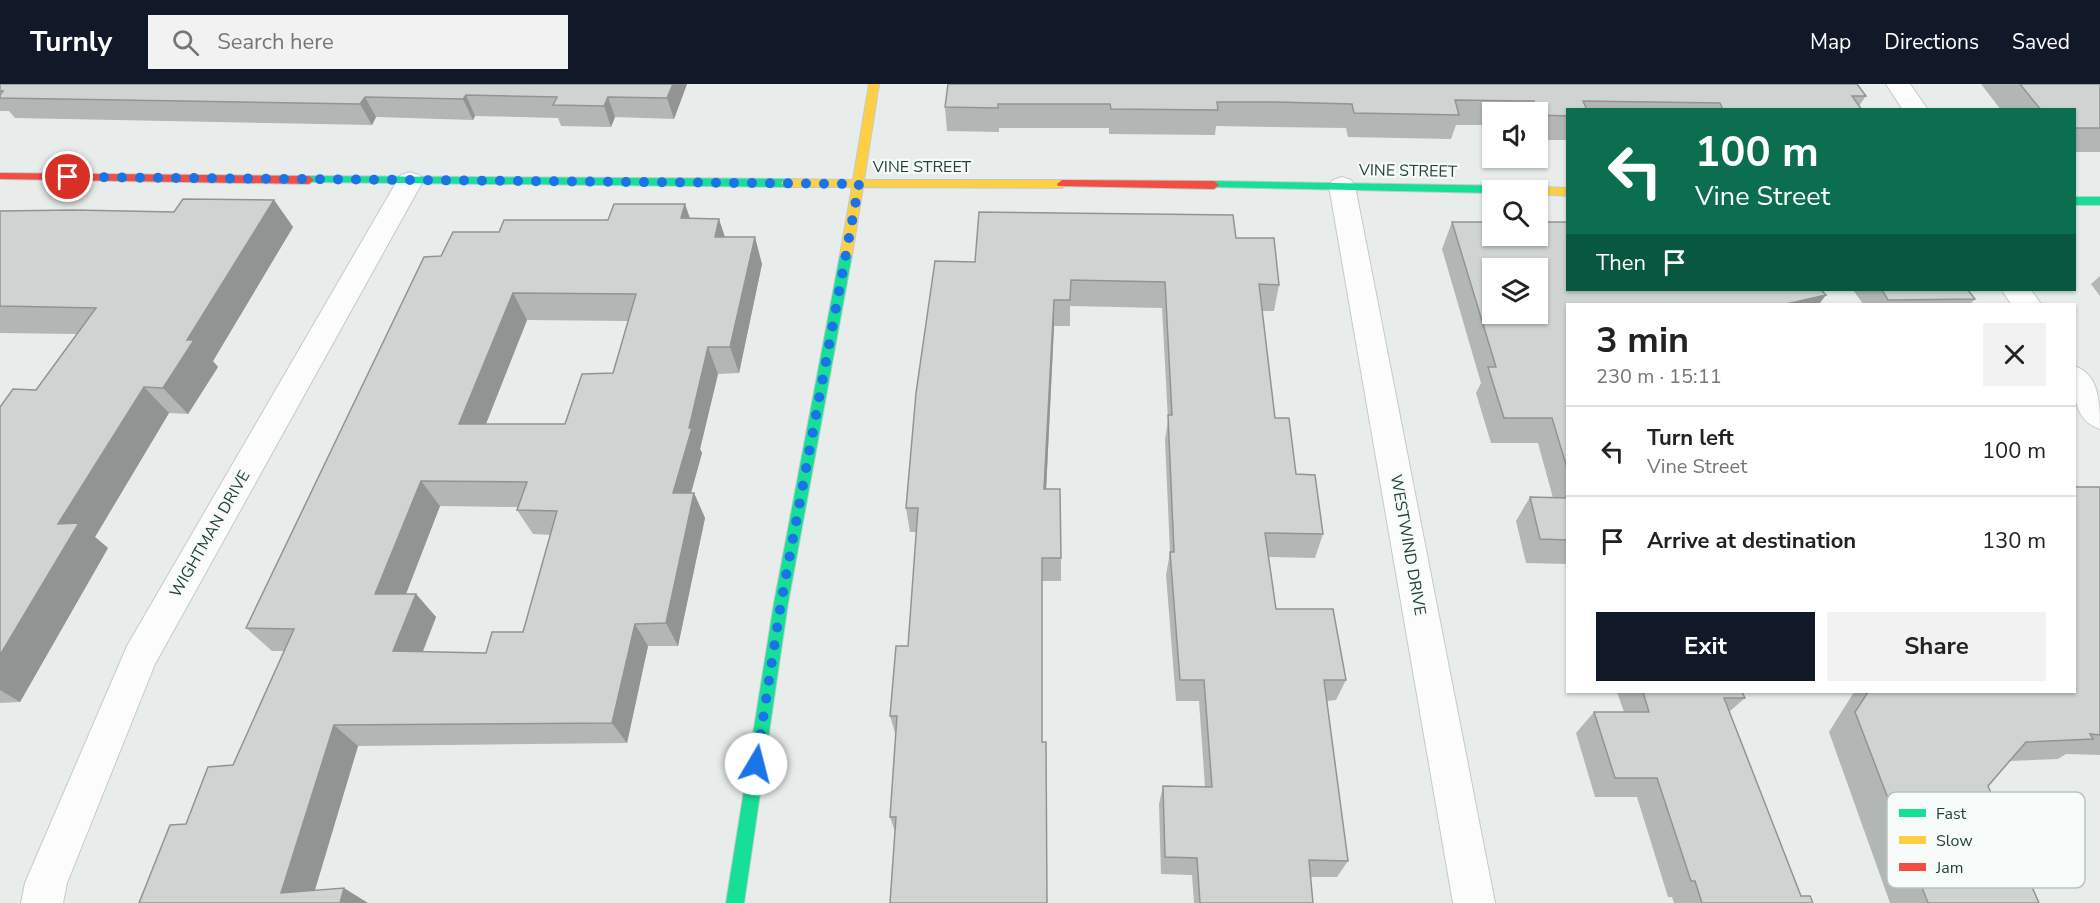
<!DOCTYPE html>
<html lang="en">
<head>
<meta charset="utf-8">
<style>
  body { margin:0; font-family:"Nunito Sans",sans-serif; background:#f2f2f2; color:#222; height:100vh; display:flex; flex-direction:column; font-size:22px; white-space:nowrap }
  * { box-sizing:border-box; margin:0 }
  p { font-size:20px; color:#767676 }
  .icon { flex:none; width:33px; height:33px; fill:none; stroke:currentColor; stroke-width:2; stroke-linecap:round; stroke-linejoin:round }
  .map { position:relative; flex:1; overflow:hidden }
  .panel { position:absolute; left:1566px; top:219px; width:510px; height:390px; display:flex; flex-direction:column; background:#fff; border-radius:0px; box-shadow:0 2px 4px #0004 }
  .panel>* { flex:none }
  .guide { position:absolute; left:1566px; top:24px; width:510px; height:183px; border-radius:0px; box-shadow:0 2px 4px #0004; background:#0b6e4f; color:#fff; overflow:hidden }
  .controls { position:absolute; left:1482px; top:18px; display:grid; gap:12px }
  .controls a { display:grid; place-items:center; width:66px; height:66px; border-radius:0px; background:#fff; box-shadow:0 2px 4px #0004; font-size:30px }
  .pin { position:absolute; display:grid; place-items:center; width:51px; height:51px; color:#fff; margin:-26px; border:3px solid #fff; border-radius:50%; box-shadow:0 2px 6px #0007 }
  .me { position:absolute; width:66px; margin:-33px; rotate:8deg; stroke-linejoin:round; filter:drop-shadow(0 0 4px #0008) }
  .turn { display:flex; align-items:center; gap:21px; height:126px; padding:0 30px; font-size:27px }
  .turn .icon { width:78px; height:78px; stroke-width:2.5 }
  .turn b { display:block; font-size:42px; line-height:51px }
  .then { display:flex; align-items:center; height:57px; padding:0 30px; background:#0003; gap:12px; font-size:22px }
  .round { display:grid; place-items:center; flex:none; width:63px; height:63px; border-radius:0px; background:#f2f2f2 }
  .headline { display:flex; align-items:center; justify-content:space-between; height:102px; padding:0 30px }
  h1 { font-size:36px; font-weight:700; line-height:45px }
  .cta { display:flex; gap:12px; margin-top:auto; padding:12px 30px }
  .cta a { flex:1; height:69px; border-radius:0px; background:#111827; color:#fff; font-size:24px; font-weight:700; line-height:69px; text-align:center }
  .cta a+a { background:#f2f2f2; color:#222 }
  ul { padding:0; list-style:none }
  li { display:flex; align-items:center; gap:18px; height:90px; padding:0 30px; border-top:2px solid #e0e0e0 }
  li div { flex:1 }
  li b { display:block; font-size:22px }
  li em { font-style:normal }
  header { display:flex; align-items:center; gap:36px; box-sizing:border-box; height:84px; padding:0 30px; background:#111827; color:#fff }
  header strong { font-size:28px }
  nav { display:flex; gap:33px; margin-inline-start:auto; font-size:21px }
  .search { width:420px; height:54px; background:#f2f2f2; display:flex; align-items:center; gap:15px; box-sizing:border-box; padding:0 21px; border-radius:0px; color:#767676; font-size:22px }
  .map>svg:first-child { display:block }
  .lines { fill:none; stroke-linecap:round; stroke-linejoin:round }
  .street-casing { stroke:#c5cac8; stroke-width:2 }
  .fast-casing { stroke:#c3cbc8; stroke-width:2 }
  .slow-casing { stroke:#c3cbc8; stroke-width:2 }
  .jam-casing { stroke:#c3cbc8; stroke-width:2 }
  .street { fill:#fcfcfc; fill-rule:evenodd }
  .fast { fill:#16e098; fill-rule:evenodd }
  .slow { fill:#ffcf43; fill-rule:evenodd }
  .jam { fill:#f24e42; fill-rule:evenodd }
  .wall { fill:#b2b6b5; fill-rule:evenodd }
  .shaded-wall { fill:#919493 }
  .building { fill:#cfd4d2; stroke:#919493; stroke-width:1.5; fill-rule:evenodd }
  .route { stroke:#1a73e8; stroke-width:10; stroke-dasharray:0 18 }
  .labels { text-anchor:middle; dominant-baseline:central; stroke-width:4.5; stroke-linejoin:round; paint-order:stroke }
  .street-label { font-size:16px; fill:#24423a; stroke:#f7fbf9 }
  .key { fill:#f7fbf9; stroke:#b8c4c0; stroke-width:1.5 }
  .key-label { font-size:16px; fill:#24423a }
</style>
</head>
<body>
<header>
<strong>Turnly</strong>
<div class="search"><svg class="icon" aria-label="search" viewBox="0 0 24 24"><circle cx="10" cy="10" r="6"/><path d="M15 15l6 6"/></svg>Search here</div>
<nav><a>Map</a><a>Directions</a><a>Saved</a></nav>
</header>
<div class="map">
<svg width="2100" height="819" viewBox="0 0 2100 819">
  <rect width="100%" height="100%" fill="#e8edeb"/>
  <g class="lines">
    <defs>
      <path id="street" d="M 1886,0 L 1910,0 L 1928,26 L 1903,26 Z
        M 410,88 L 419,91 L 423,97 L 155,580 L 67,799 L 63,819 L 21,819 L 25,799 L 127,562 L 397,97 L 401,91 Z
        M 1342,93 L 1351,96 L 1355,102 L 1495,819 L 1453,819 L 1329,102 L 1333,96 Z
        M 2002,206 L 2031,206 L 2041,220 L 2011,220 Z
        M 2074,282 C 2100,290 2100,321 2100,345 C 2072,336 2074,306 2074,282 Z"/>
      <path id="fast" d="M 309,92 L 786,95 L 791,99 L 786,103 L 305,98 L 305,94 Z
        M 1214,97 L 1519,102 L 1524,106 L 1492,106 L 1492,109 L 1210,103 L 1210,99 Z
        M 2074,113 L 2100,113 L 2100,121 L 2074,121 Z
        M 846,167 L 852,171 L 788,519 L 744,819 L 726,819 L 774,519 L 840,171 Z"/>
      <path id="slow" d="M 869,0 L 879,0 L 864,96 L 1062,96 L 1067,100 L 1062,104 L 863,103 L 852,171 L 850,174 L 842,174 L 840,171 L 852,103 L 786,103 L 781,99 L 786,95 L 853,96 Z
        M 1538,103 L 1568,104 L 1568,112 L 1538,110 L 1538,106 L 1533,106 Z"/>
      <path id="jam" d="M 0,89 L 309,92 L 314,96 L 309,100 L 0,95 Z
        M 1062,96 L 1214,97 L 1219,101 L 1214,105 L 1058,102 L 1057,100 Z"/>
    </defs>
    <use href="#street" class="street-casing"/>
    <use href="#fast" class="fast-casing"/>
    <use href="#slow" class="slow-casing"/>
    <use href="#jam" class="jam-casing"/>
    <use href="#street" class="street"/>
    <use href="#fast" class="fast"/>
    <use href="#slow" class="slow"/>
    <use href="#jam" class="jam"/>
  </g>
  <path class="wall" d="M 0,0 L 687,0 L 674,35 L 615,33 L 611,43 L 561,42 L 558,34 L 475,32 L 473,36 L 376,33 L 372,41 L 15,34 L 9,27 L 0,27 Z
    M 948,0 L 1866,12 L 1859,22 L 1862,26 L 1568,26 L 1568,56 L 1538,56 L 1538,28 L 1492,28 L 1492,41 L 1456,41 L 1451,55 L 1348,53 L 1346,44 L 1272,43 L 1216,42 L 1215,51 L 1109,50 L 1109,44 L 999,44 L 999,48 L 947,47 L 945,23 Z
    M 1981,0 L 2100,0 L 2100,68 L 2074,68 L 2074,26 L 2001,26 Z
    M 274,116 L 293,143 L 213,277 L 218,283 L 188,330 L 169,329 L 95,453 L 108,464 L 20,618 L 0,619 L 0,323 L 36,306 L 77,250 L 0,249 L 0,127 L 174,128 Z
    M 685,120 L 690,134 L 725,153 L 762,180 L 739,289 L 718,290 L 700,365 L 702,369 L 691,409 L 694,409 L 705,434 L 678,562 L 648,562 L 627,659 L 358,662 L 315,806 L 139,819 L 186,740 L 233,681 L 284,567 L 272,567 L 246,544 L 441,172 L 499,148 L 608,136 ZM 527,236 L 628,237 L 613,289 L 565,340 L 486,340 ZM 440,422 L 518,423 L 517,426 L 533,450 L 551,451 L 523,548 L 486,569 L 423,568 L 436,533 L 416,510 L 406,510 Z
    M 1452,138 L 1568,206 L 1826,211 L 1819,220 L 1568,220 L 1568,480 L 1526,479 L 1516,437 L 1530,413 L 1553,414 L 1538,359 L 1491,359 L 1476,309 L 1481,299 L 1442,165 Z
    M 1236,154 L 1279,201 L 1274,227 L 1262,227 L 1275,334 L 1296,390 L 1323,450 L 1315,474 L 1269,473 L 1276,525 L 1346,596 L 1336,616 L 1327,617 L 1348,777 L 1337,793 L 1310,793 L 1313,819 L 1194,819 L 1192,791 L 1161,790 L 1159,720 L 1163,702 L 1205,703 L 1199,617 L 1176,617 L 1166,491 L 1170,468 L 1165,356 L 1168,336 L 1162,224 L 1070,222 L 1070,242 L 1054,242 L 1046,405 L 1061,474 L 1061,497 L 1042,497 L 895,748 L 890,733 L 896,652 L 890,632 L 908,562 L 917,448 L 910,448 L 906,424 L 975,178 Z
    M 2100,192 L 2100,212 L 2091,200 Z
    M 1853,206 L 1968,206 L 1975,215 L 1970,220 L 1863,220 Z
    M 2100,403 L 2100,671 L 2066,670 L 2058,675 L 2010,677 L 1988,702 L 2039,819 L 1890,819 L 1829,648 L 1854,608 L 2074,608 Z
    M 1617,608 L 1742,608 L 1745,614 L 1729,628 L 1801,812 L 1813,819 L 1674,819 L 1672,813 L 1668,813 L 1637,713 L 1595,713 L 1576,649 L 1594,628 L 1624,628 Z"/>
  <path class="shaded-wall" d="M 673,0 L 687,0 L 674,35 L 667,14 Z
    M 466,11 L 475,32 L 473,36 L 463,15 Z
    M 365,13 L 376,33 L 372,41 L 360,20 Z
    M 608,13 L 615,33 L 611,43 L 604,22 Z
    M 274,116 L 293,143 L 213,277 L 218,283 L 188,330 L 163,304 L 187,256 Z
    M 685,120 L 694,147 L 681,134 Z
    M 719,135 L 728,162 L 715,153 Z
    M 755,153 L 762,180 L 739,289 L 730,263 Z
    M 513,209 L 527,236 L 476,365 L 459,340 Z
    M 1826,211 L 1819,220 L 1786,220 Z
    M 1054,216 L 1054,242 L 1045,429 L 1044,405 Z
    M 708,263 L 718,290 L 700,365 L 702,369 L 684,434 L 673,409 Z
    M 144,303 L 169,329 L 95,453 L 108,464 L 20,618 L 0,606 L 0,571 L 58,440 Z
    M 421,397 L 440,422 L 397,533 L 375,510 Z
    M 694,409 L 705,434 L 678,562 L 666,539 Z
    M 416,510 L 436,533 L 414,589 L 393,567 Z
    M 635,540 L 648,562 L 627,659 L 612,639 Z
    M 334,641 L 358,662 L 311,819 L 281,809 Z
    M 344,804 L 368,819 L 340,819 Z"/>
  <path class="building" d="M 0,0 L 673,0 L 667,14 L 608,13 L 604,22 L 553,21 L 557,13 L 466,11 L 463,15 L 365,13 L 360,20 L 0,14 L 0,11 L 3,7 L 0,7 Z
    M 948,0 L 1857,0 L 1866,12 L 1852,12 L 1862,26 L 1723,26 L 1720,19 L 1583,17 L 1587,26 L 1568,26 L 1568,32 L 1539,31 L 1534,17 L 1455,16 L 1459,31 L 1354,29 L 1352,20 L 1276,18 L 1217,18 L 1218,26 L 1111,25 L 1110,20 L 998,20 L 998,24 L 945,23 Z
    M 2020,0 L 2100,0 L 2100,44 L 2074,44 L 2074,26 L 2041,26 Z
    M 183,115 L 274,116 L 187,256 L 194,256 L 163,304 L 144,303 L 58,440 L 79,439 L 0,571 L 0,323 L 13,305 L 36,306 L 96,224 L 0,222 L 0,127 L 74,126 L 174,128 Z
    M 614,120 L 685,120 L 681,134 L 719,135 L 715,153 L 755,153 L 730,263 L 708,263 L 689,344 L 692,344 L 673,409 L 694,409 L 666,539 L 635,540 L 612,639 L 334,641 L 281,809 L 344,804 L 340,819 L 139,819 L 170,741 L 186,740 L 208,683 L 233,681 L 294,545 L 246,544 L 424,173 L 441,172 L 453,148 L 499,148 L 504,136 L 608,136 ZM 513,209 L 636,210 L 613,289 L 582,290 L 565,340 L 459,340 ZM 421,397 L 527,398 L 517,426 L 557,427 L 523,548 L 492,548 L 486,569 L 393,567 L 416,510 L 375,510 Z
    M 979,128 L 1233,131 L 1236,154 L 1274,154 L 1279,201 L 1259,200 L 1275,334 L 1289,334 L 1296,390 L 1315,391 L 1323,450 L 1265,449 L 1276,525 L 1333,525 L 1346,596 L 1324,596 L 1348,777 L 1309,776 L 1313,819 L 1200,819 L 1197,774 L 1165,773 L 1163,702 L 1212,703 L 1204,596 L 1180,596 L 1170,468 L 1174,468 L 1168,331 L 1172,331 L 1165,198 L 1071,196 L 1070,216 L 1054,216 L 1044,405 L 1060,405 L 1061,474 L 1042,474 L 1042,658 L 1046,658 L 1047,819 L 890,819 L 896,733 L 890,733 L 897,632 L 890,632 L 896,562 L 908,562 L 918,424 L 906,424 L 916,309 L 935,177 L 975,178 Z
    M 1452,138 L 1492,138 L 1492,152 L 1538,152 L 1538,138 L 1568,138 L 1568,206 L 1821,206 L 1826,211 L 1786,220 L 1568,220 L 1568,387 L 1552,334 L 1504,334 L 1488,283 L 1496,283 ZM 1492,184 L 1538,184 L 1538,230 L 1492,230 Z
    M 1882,206 L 1968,206 L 1975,215 L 1888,216 Z
    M 2074,403 L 2100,403 L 2100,651 L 2090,650 L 2093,655 L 2026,658 L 1988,702 L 2039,819 L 1928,819 L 1855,628 L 1868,608 L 2074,608 Z
    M 1530,413 L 1568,414 L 1568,456 L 1540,455 Z
    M 1643,608 L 1742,608 L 1745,614 L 1724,614 L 1801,812 L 1810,812 L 1813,819 L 1702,819 L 1695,797 L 1691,797 L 1657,694 L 1615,694 L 1594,628 L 1649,628 Z"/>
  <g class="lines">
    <path class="route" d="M 68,93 L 859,100 L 781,519 L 756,680"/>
  </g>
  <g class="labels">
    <g class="street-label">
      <text x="922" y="83">VINE STREET</text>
      <text transform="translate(1408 87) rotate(1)">VINE STREET</text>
      <text transform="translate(210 450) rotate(-60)">WIGHTMAN DRIVE</text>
      <text transform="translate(1408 461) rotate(80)">WESTWIND DRIVE</text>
    </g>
  </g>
  <rect x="1887" y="708" width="198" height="96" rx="9" class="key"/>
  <rect x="1899" y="725" width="27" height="8" fill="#16e098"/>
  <rect x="1899" y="752" width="27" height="8" fill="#ffcf43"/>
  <rect x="1899" y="779" width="27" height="8" fill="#f24e42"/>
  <g class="key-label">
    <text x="1936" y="735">Fast</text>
    <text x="1936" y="762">Slow</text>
    <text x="1936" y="789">Jam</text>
  </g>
</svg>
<div class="controls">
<a><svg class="icon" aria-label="sound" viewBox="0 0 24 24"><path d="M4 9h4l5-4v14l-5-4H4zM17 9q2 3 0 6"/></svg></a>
<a><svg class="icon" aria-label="search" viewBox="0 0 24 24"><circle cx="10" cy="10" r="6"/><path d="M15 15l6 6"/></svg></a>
<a><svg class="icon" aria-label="layers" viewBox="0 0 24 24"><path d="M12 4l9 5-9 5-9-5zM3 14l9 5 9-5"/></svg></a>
</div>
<div class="pin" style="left:68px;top:93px;background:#d93025"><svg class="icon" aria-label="arrive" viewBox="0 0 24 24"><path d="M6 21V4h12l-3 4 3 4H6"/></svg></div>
<svg class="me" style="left:756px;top:680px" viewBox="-20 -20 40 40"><circle r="19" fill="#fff"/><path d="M0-13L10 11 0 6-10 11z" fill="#1a73e8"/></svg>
<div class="guide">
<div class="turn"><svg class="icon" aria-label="left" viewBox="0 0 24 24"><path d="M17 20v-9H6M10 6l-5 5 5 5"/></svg><div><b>100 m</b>Vine Street</div></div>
<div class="then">Then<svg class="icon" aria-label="arrive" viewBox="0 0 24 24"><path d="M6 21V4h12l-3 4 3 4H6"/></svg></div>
</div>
<section class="panel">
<div class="headline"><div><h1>3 min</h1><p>230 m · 15:11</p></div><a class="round"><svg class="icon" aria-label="close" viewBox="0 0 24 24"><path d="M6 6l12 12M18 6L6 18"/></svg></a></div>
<ul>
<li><svg class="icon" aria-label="left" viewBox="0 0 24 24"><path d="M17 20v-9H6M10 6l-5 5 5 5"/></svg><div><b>Turn left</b><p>Vine Street</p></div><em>100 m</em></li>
<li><svg class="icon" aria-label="arrive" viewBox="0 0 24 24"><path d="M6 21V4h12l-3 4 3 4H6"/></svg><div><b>Arrive at destination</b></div><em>130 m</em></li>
</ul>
<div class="cta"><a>Exit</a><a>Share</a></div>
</section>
</div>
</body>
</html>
